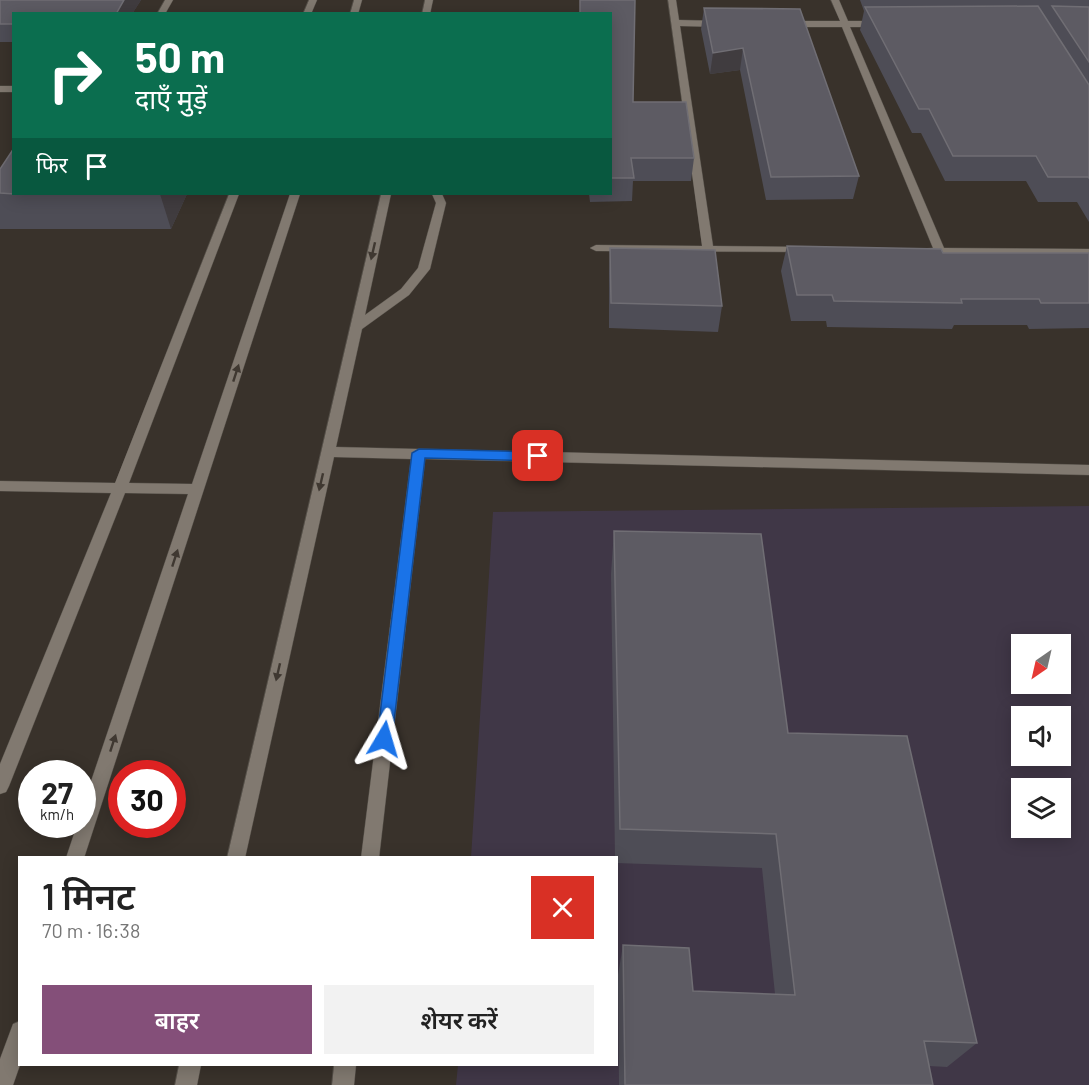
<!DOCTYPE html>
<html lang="hi">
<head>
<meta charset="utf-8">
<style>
  body { margin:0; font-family:Barlow,"Noto Sans Devanagari",sans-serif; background:#f2f2f2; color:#222; height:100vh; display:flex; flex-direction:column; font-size:22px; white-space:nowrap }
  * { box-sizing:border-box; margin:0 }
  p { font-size:20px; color:#767676 }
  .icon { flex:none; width:33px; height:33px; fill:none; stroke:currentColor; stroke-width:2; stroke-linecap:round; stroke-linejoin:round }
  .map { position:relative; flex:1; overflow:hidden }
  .side { position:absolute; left:18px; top:856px; width:600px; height:210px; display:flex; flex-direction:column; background:#fff; border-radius:0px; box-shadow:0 3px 15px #0003 }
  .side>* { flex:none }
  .top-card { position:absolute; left:12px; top:12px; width:600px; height:183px; border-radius:0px; box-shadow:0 3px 15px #0003; background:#0b6e4f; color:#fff; overflow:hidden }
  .needle { width:39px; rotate:214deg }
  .controls { position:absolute; left:1011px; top:634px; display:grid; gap:12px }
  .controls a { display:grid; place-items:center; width:60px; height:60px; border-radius:0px; background:#fff; box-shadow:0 3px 15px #0003; font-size:30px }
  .speed { position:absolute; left:18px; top:760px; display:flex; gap:12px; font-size:30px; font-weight:700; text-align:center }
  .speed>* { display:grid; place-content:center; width:78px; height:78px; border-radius:50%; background:#fff; box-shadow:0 3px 15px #0003; line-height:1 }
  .speed small { font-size:15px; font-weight:400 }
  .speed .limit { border:9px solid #d22; background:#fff; color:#111 }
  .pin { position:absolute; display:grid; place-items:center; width:51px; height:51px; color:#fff; margin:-26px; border-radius:12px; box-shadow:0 3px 9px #0006 }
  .me { position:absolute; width:66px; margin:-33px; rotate:7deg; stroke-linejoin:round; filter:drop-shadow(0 0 4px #0008) }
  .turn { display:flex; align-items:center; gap:21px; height:126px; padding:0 24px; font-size:27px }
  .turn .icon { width:78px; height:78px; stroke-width:2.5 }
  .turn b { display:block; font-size:42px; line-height:51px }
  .then { display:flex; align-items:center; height:57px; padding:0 24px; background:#0003; gap:12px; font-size:22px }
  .round { display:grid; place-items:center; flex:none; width:63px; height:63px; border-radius:0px; background:#f2f2f2 }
  .head { display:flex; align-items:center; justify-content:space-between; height:102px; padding:0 24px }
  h1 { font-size:36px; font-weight:600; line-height:45px }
  .button { display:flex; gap:12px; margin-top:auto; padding:12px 24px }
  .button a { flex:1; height:69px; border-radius:0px; background:#844f79; color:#fff; font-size:24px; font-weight:600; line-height:69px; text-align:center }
  .button a+a { background:#f2f2f2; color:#222 }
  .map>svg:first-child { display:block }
  .education { fill:#403747; fill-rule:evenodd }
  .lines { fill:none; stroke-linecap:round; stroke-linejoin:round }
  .minor-casing { stroke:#534e47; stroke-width:1 }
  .minor { fill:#817970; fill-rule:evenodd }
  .wall { fill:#4e4d56 }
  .shaded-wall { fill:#403c3f }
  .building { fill:#5d5b63; stroke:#706e74; stroke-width:1.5 }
  .oneway { fill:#3f3831 }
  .route { fill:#1a73e8; stroke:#114b97; stroke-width:1.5 }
</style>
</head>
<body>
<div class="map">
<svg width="1089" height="1085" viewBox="0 0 1089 1085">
  <rect width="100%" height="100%" fill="#39322b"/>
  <path class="education" d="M 1089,506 L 1089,1085 L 456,1085 L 458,1065 L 616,1065 L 616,858 L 471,858 L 493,512 ZM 1022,645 L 1060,645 L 1060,684 L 1022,684 ZM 1022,717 L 1060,717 L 1060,756 L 1022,756 ZM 1022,789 L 1060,789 L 1060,828 L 1022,828 Z"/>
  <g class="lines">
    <defs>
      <path id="minor" d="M 165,0 L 173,0 L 165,14 L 157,14 Z
        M 309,0 L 317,0 L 311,14 L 303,14 Z
        M 354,0 L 362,0 L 358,14 L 350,14 Z
        M 425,0 L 433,0 L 430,14 L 422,14 Z
        M 668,0 L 676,0 L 679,20 L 722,21 L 726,24 L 722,27 L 680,26 L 713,246 L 806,247 L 812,250 L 810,252 L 596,251 L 590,248 L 596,245 L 702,246 Z
        M 831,0 L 839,0 L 848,21 L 881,21 L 885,24 L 881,27 L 850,27 L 944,248 L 1089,249 L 1089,255 L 919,253 L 919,249 L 933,248 L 842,27 L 788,27 L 784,24 L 788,21 L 840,21 Z
        M 0,86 L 14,86 L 14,92 L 0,92 Z
        M 229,194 L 239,194 L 129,483 L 192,484 L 290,194 L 300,194 L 84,858 L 66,858 L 77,825 L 82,825 L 82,808 L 188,494 L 125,493 L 9,786 L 6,792 L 0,794 L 0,764 L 111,493 L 0,491 L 0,481 L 115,483 Z
        M 381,194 L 391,194 L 365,315 L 401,289 L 418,268 L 436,203 L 432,194 L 442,194 L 446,203 L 430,269 L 409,295 L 362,329 L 336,447 L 1089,465 L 1089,475 L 425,459 L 379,858 L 361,858 L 411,459 L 334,457 L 245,858 L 227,858 Z
        M 20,1021 L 20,1065 L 13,1085 L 0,1085 L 0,1059 L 13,1024 Z
        M 179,1065 L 201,1065 L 197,1085 L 175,1085 Z
        M 334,1065 L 356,1065 L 354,1085 L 332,1085 Z"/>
    </defs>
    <use href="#minor" class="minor-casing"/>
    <use href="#minor" class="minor"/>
  </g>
  <path class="wall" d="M 0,0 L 141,0 L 132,14 L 14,14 L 14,42 L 0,42 Z
    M 860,0 L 1089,0 L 1089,222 L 1077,202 L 1038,202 L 1026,181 L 945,181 L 921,133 L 912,133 L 860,30 L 864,11 Z
    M 704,8 L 800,9 L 859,176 L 853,199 L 766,200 L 740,70 L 710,74 L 701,29 Z
    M 610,14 L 633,102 L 694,158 L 691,181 L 633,181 L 632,201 L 590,202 L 589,194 L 610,194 Z
    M 0,169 L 14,194 L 187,194 L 171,229 L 0,229 Z
    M 787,246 L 943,253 L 1089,253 L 1089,328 L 1029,329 L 1027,325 L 954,325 L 952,329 L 827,327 L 826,321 L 791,321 L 781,271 Z
    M 610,248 L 722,306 L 718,332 L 609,328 L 609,273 Z
    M 614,531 L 788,733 L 977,1043 L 947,1067 L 929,1066 L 933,1085 L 619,1085 L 618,975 L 623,945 L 693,991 L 775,994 L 762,868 L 616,863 L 616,858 L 615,858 L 611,574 Z"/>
  <path class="shaded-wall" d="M 124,0 L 141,0 L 132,14 L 116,14 Z
    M 743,48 L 740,70 L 710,74 L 713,53 Z
    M 160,194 L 187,194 L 171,229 Z"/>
  <path class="building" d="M 0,0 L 124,0 L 116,14 L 14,14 L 14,24 L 0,24 Z
    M 580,0 L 635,0 L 633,102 L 686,102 L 694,158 L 631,158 L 634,178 L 610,178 L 610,14 L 580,14 Z
    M 1038,6 L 1089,85 L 1089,178 L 1088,177 L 1048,177 L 1036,156 L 953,156 L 929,109 L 919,109 L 865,7 Z
    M 1052,6 L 1089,7 L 1089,62 Z
    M 704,8 L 800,9 L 859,176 L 771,177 L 743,48 L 713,53 Z
    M 14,148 L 14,194 L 0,193 L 0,169 Z
    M 787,246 L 941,249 L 943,253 L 1089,253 L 1089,303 L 1041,303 L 1039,299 L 961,299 L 962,303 L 834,301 L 832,295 L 797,295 Z
    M 610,248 L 715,250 L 722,306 L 611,303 Z
    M 614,531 L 761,534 L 788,733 L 907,736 L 977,1043 L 924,1041 L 933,1085 L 625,1085 L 623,945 L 689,948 L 693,991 L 795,995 L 776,834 L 620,829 Z"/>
  <defs><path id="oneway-solid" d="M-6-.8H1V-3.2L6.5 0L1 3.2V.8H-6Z" transform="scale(1.5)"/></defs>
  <g class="oneway">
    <use href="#oneway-solid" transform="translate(373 251) rotate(103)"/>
    <use href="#oneway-solid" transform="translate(236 373) rotate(-72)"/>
    <use href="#oneway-solid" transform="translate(321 482) rotate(103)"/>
    <use href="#oneway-solid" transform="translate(175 558) rotate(-72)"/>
    <use href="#oneway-solid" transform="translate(278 672) rotate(103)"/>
    <use href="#oneway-solid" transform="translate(113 743) rotate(-72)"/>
  </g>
  <path class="route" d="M 419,449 L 538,452 L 545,456 L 538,461 L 425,458 L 392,739 L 390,744 L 384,746 L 379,744 L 377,739 L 412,453 Z"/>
</svg>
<div class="controls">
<a><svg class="needle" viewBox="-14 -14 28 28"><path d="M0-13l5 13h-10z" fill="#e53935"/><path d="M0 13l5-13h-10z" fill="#767676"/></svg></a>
<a><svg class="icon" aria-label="sound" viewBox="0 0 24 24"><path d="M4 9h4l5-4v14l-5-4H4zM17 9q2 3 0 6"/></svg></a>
<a><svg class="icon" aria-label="layers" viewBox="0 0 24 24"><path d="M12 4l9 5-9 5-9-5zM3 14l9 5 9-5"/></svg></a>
</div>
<div class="speed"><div>27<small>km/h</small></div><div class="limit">30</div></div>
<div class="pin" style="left:538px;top:456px;background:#d93025"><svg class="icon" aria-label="arrive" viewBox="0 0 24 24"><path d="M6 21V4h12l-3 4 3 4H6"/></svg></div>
<svg class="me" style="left:384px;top:739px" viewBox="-20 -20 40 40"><path d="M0-17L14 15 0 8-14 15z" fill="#1a73e8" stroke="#fff" stroke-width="4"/></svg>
<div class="top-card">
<div class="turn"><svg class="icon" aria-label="right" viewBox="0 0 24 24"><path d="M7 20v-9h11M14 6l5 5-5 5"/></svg><div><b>50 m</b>दाएँ मुड़ें</div></div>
<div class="then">फिर<svg class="icon" aria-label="arrive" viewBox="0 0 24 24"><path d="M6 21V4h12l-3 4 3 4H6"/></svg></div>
</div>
<section class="side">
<div class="head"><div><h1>1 मिनट</h1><p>70 m · 16:38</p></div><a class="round" style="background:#d93025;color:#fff"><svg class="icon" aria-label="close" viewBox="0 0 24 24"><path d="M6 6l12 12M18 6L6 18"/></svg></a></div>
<div class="button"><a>बाहर</a><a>शेयर करें</a></div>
</section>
</div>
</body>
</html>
